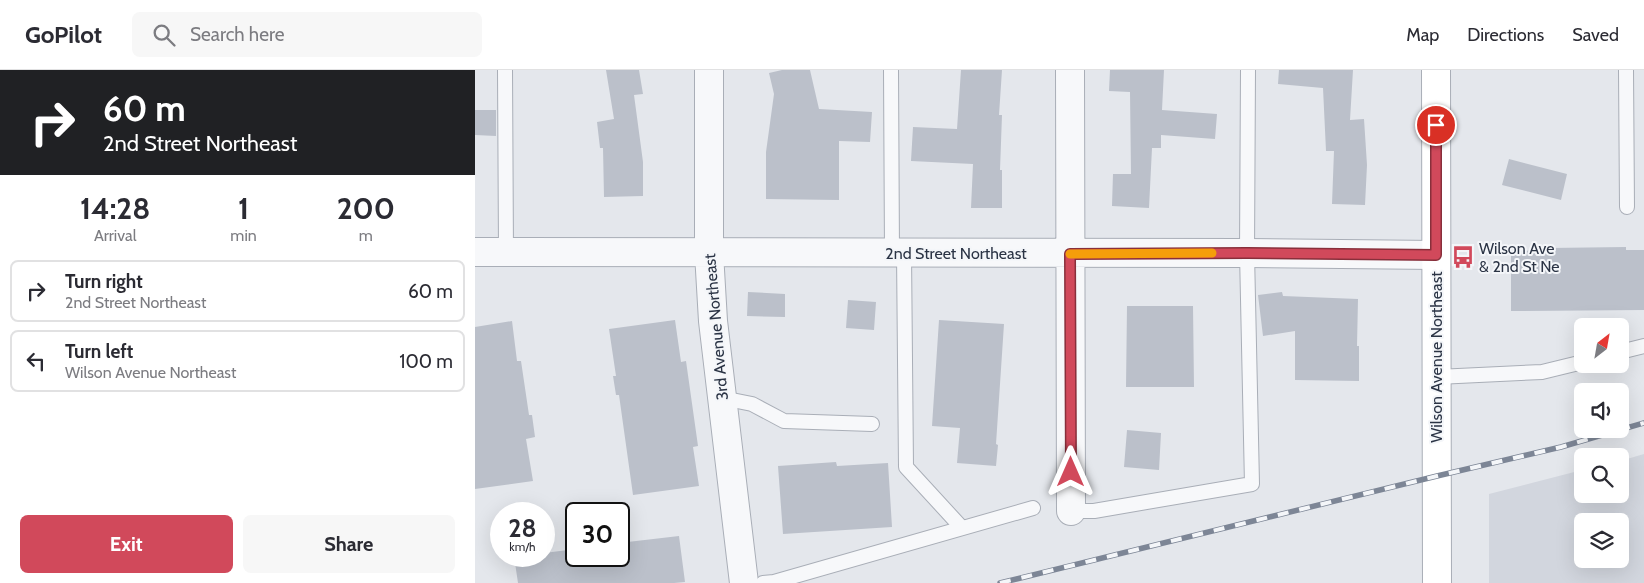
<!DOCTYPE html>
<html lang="en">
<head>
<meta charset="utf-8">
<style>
  body { margin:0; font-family:Cabin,sans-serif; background:#f7f7f7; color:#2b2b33; height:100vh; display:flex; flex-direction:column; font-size:19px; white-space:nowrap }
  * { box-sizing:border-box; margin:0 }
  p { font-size:16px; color:#7c7c81 }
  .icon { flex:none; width:28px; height:28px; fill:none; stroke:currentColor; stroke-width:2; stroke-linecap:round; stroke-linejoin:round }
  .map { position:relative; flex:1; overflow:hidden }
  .side { display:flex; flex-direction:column; background:#fff; width:475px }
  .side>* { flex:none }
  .banner { background:#202124; color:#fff; overflow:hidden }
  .needle { width:32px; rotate:31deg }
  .fabs { position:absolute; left:1099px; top:248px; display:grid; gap:10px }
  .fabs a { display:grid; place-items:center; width:55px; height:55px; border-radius:8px; background:#fff; box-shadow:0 5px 20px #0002; font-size:25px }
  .speed { position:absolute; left:15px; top:432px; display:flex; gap:10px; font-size:25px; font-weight:700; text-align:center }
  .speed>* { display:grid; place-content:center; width:65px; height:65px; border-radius:50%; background:#fff; box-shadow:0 5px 20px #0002; line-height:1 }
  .speed small { font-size:12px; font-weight:400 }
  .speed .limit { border:2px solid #111; border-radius:8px; background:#fff; color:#111 }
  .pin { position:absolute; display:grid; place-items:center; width:42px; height:42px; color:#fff; margin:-21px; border:2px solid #fff; border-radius:50%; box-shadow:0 1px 5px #0007 }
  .me { position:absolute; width:55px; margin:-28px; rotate:0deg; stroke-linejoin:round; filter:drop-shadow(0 0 4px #0008) }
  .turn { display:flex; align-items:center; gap:18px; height:105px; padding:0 20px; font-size:22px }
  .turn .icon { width:65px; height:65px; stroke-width:2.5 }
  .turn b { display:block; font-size:35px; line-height:42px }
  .eta { display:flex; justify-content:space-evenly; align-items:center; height:85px; text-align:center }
  .eta b { font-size:30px; font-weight:700; line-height:35px }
  .action { display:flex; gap:10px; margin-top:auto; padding:10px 20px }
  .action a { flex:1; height:58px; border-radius:8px; background:#d1495b; color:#fff; font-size:20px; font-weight:700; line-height:58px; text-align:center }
  .action a+a { background:#f7f7f7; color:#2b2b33 }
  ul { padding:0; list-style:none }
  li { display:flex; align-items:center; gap:15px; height:62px; margin:0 10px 8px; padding:0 10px; border:2px solid #e1e1e2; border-radius:8px }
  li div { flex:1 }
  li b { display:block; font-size:19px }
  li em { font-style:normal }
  header { display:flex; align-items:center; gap:30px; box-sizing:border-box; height:70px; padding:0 25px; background:#fff; border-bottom:1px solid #e1e1e2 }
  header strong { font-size:24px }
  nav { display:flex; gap:28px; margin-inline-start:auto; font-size:18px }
  .search { width:350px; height:45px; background:#f7f7f7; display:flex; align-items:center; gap:12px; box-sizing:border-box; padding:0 18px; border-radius:8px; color:#7c7c81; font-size:19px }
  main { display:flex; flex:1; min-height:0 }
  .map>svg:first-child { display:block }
  .built { fill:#d2d6de; fill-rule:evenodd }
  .building { fill:#bbc0ca }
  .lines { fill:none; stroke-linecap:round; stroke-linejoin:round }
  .lane-casing { stroke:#a9aeb7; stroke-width:16 }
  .street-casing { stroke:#a9aeb7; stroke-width:30 }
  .secondary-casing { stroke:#a9aeb7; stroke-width:30 }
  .lane { stroke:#f7f8fa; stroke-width:14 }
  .street { stroke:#f7f8fa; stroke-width:28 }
  .secondary { stroke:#fff; stroke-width:28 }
  .rail-casing { stroke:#7d8696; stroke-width:5.5 }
  .rail { stroke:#f4f6f9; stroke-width:4; stroke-dasharray:11; stroke-linecap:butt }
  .route-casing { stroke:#882f3b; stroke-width:12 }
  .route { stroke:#d1495b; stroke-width:9 }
  .slow { stroke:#f59e0b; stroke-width:9 }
  .labels { text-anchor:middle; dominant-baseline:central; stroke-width:4; stroke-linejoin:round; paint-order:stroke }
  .poi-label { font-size:16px; fill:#2b3445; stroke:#f4f6f9; text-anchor:start }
  .street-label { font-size:16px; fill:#2b3445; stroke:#f4f6f9 }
</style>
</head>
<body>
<header>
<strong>GoPilot</strong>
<div class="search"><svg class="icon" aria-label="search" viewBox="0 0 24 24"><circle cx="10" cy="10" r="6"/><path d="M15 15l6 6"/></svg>Search here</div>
<nav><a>Map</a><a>Directions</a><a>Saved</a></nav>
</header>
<main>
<section class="side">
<div class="banner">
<div class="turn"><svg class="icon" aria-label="right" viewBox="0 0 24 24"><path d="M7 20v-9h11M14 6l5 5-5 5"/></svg><div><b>60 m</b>2nd Street Northeast</div></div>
</div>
<div class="eta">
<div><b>14:28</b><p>Arrival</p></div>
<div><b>1</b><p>min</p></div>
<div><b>200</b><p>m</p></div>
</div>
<ul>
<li><svg class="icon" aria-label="right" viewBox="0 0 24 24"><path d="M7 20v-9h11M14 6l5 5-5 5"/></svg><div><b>Turn right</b><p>2nd Street Northeast</p></div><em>60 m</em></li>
<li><svg class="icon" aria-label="left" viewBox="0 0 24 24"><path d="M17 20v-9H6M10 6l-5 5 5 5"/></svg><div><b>Turn left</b><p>Wilson Avenue Northeast</p></div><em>100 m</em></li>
</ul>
<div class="action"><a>Exit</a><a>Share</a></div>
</section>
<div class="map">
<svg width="1169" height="513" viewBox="0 0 1169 513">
  <rect width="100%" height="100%" fill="#e4e7ec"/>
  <path class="built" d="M 1169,384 L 1169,513 L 1014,513 L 1014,424 L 1107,400 L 1108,424 L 1145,424 L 1145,391 ZM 1108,451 L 1145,451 L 1145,489 L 1108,489 Z"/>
  <path class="building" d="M 131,0 L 164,0 L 168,24 L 159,25 L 168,92 L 168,126 L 129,127 L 128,78 L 125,78 L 122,52 L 139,49 Z
    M 307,0 L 335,0 L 344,39 L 397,42 L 395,72 L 364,71 L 364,130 L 291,129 L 291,82 L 299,24 L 294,3 Z
    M 486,0 L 527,0 L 524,45 L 527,45 L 525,100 L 527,100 L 527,138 L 496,138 L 498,94 L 436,91 L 438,57 L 482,59 Z
    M 635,0 L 689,0 L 687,40 L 742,44 L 740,69 L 686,65 L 686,78 L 677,78 L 674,138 L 637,136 L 638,104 L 656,104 L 655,22 L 634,21 Z
    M 804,0 L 878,0 L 875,50 L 889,49 L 892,95 L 890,135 L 857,134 L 859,81 L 851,81 L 848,18 L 803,14 Z
    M 0,40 L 21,40 L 21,66 L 0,65 Z
    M 1034,89 L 1092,104 L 1086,130 L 1027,115 Z
    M 1151,177 L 1151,180 L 1169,180 L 1169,240 L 1036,241 L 1036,181 L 1074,180 L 1074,178 Z
    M 273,222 L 310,224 L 310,247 L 272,246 Z
    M 807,222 L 808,226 L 883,229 L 882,276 L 884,276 L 884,311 L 820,310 L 820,261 L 788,266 L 783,225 Z
    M 373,230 L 401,232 L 399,260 L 371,258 Z
    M 652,236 L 718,236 L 719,317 L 651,317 Z
    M 200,250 L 206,292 L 211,291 L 223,376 L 218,377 L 224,416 L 158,425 L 144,325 L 141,325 L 138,306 L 141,306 L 134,259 Z
    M 464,250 L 529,254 L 521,374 L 523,375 L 521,396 L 482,393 L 485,358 L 457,356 Z
    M 37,251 L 42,291 L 46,291 L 54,345 L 57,345 L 60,367 L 51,369 L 58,411 L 0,419 L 0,257 Z
    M 652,360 L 686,363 L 684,400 L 649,397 Z
    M 361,392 L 362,396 L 413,393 L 417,457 L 308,464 L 303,396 Z
    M 204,466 L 210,512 L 199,513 L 43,513 L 39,486 L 69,486 L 69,483 L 101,479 L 101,486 L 144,486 L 144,473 Z"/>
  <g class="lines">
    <defs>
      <path id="lane" d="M 30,0 L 31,182
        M 416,0 L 417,183
        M 1151,0 L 1152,137
        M 429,183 L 431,397 L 487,458
        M 1145,282 L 1169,276
        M 962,307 L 1067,302 L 1108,292
        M 247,328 L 277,334 L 309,351 L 397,354
        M 596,441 L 619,441 L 777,414 L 772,183 L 773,0
        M 288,513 L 299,512 L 558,438"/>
      <path id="street" d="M 234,0 L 234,183 L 238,251 L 269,513
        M 595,0 L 596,441
        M 0,182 L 772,183 L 961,185"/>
      <path id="secondary" d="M 961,0 L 962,513"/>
    </defs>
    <use href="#lane" class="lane-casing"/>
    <use href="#street" class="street-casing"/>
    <use href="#secondary" class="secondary-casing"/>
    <use href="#lane" class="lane"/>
    <use href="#street" class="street"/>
    <use href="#secondary" class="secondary"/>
    <defs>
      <path id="rail" d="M 525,513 L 962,406 L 1086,377 L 1169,353"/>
    </defs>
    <use href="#rail" class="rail-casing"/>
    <use href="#rail" class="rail"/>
  </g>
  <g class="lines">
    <defs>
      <path id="route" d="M 596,402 L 595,184 L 772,183 L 961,185 L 961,55"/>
    </defs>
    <use href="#route" class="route-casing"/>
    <use href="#route" class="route"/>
    <path class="slow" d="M 595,184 L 737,183"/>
  </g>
  <defs>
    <symbol id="bus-bare" viewBox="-9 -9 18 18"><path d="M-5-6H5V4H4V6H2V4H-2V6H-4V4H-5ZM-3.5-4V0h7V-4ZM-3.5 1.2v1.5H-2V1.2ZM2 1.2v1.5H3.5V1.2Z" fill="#d1495b" stroke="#f4f6f9" stroke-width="2.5" paint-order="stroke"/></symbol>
  </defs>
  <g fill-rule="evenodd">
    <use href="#bus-bare" x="972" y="171" width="32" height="32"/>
  </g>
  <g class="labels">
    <g class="poi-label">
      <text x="1004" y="178">Wilson Ave<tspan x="1004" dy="18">&amp; 2nd St Ne</tspan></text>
    </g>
    <g class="street-label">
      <text x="481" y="183">2nd Street Northeast</text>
      <text transform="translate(241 257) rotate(-95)">3rd Avenue Northeast</text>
      <text transform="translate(961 287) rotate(-90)">Wilson Avenue Northeast</text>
    </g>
  </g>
</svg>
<div class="fabs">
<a><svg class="needle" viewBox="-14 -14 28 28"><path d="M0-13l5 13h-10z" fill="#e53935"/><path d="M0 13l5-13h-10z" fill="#7c7c81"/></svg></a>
<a><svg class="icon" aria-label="sound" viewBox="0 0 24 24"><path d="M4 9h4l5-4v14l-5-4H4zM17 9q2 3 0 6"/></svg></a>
<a><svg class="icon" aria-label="search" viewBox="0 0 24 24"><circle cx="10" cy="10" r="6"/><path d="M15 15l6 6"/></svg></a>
<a><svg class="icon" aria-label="layers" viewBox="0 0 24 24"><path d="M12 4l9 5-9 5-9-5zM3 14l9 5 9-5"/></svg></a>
</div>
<div class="speed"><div>28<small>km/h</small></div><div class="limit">30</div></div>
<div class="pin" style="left:961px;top:55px;background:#d93025"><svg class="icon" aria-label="arrive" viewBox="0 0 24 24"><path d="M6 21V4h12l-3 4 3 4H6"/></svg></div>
<svg class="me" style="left:596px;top:402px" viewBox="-20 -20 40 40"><path d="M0-17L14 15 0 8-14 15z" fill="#d1495b" stroke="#fff" stroke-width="4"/></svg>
</div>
</main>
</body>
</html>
